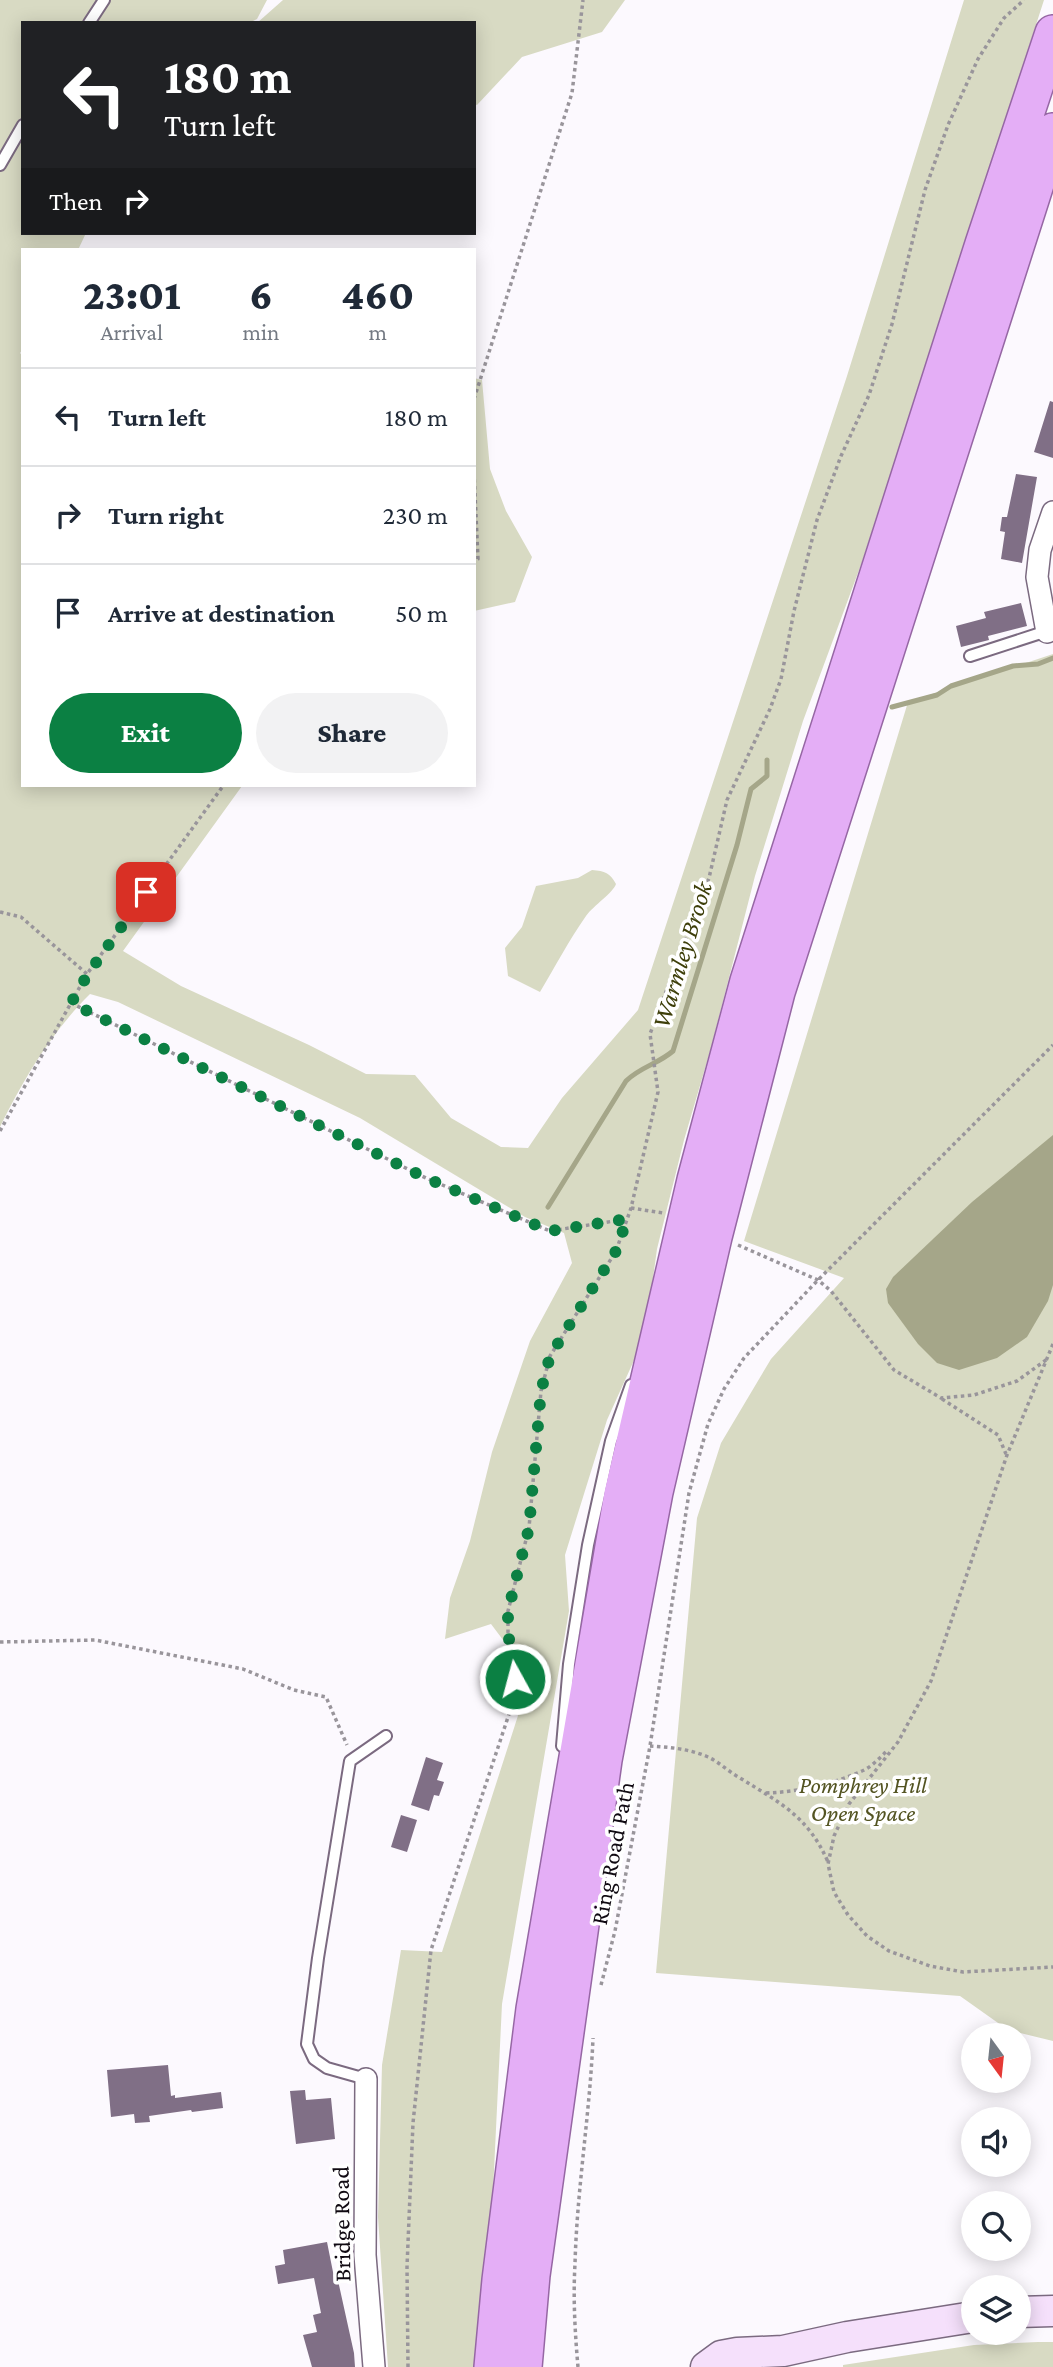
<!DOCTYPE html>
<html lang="en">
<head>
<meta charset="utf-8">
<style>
  body { margin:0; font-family:"Crimson Pro",serif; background:#f2f2f3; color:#1f2937; height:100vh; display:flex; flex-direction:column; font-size:26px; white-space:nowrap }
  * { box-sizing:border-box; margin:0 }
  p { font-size:23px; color:#747a83 }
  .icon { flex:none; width:38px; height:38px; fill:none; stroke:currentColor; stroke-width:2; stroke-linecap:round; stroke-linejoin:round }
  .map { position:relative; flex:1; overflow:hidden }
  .details { position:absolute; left:21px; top:248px; width:455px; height:539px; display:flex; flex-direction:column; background:#fff; border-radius:0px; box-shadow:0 4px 18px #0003 }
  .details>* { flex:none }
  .banner { position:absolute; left:21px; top:21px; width:455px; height:214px; border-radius:0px; box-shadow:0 4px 18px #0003; background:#202124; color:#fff; overflow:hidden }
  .needle { width:46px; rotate:165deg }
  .tools { position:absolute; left:961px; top:2023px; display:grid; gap:14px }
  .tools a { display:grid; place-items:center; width:70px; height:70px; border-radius:50%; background:#fff; box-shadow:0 4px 18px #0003; font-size:35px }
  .pin { position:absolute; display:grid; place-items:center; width:60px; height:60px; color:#fff; margin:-30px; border-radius:14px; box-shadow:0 4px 10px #0006 }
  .me { position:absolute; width:77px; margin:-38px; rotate:353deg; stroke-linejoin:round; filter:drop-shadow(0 0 5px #0008) }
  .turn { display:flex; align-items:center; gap:24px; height:147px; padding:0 28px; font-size:32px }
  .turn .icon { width:91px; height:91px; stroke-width:2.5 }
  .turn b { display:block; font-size:49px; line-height:60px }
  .then { display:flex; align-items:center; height:66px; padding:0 28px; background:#0003; gap:14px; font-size:26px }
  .eta { display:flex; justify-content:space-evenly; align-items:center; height:119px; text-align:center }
  .eta b { font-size:42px; font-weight:800; line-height:49px }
  .primary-button { display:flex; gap:14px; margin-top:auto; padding:14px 28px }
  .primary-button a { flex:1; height:80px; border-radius:42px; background:#0b8043; color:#fff; font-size:28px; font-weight:800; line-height:80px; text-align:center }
  .primary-button a+a { background:#f2f2f3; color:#1f2937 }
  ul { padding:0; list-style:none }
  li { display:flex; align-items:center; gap:21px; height:98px; padding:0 28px; border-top:2px solid #e0e1e3 }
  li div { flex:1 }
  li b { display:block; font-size:26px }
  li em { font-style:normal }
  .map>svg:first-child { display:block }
  .green { fill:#d8dac3 }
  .water { fill:#a5a689 }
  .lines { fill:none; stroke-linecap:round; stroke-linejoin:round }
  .stream { stroke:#a5a689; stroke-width:5 }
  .building { fill:#806f86 }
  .service-casing { stroke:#7b6a80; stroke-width:14 }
  .minor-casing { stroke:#7b6a80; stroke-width:24 }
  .secondary-casing { stroke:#7b6a80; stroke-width:33 }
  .trunk-casing { stroke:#9667a4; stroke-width:38 }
  .path { stroke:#99959b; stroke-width:3.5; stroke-dasharray:3.5 3.5; stroke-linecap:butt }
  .service { stroke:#fff; stroke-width:10 }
  .minor { stroke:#fff; stroke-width:21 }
  .secondary { stroke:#f5e0fb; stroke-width:30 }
  .trunk { stroke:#e4aef6; stroke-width:35 }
  .route { stroke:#0b8043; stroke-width:12; stroke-dasharray:0 21.6 }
  .labels { text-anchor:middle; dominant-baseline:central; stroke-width:7; stroke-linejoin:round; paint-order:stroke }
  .park-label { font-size:24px; font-style:italic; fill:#535422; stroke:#fff }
  .street-label { font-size:24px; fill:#100a12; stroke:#fff }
  .water-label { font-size:26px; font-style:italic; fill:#3e3f0a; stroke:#fff }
</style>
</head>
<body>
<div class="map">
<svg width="1053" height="2367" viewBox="0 0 1053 2367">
  <rect width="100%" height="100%" fill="#fcf9fe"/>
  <path class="green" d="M 0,0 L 267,0 L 257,19 L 249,23 L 23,23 L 23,233 L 86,233 L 78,250 L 23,250 L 23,349 L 20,353 L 23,356 L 23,786 L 242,786 L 123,951 L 181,986 L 309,1045 L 366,1074 L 415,1075 L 451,1118 L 501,1147 L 528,1148 L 562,1098 L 638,1010 L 847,376 L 964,0 L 1044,0 L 862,562 L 803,721 L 755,876 L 711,1048 L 684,1140 L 657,1249 L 645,1336 L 607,1420 L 565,1555 L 569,1611 L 502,2004 L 493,2191 L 475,2367 L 388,2367 L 378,2217 L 382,2065 L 401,1950 L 442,1952 L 523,1700 L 525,1669 L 491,1624 L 445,1639 L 450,1598 L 470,1541 L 492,1452 L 530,1341 L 572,1263 L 564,1233 L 525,1217 L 360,1118 L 118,1002 L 90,994 C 51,1033 24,1078 0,1127 Z
    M 283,0 L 625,0 L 602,32 L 522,57 L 477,105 L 474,104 L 474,23 L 257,23 Z
    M 474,378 L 482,380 L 490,469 L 506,511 L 532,557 L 515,602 L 474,611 Z
    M 1053,654 L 1053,2041 L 1008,2030 L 960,1996 L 656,1973 L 697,1518 L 721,1443 L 771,1359 L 844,1278 L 744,1241 L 908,702 Z
    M 592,870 C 605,871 610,873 616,884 C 613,893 594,905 586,916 C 569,940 555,967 540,992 L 508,976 L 505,948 L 522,927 L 536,886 L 578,878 Z
    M 1038,2342 L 1053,2342 L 1053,2367 L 843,2367 L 843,2365 L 974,2345 Z"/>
  <path class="water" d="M 1053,1135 L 1053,1285 L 1048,1301 L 1027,1337 L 997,1358 L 959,1370 L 937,1363 L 918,1344 L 888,1303 L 886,1289 L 893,1277 L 972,1202 Z"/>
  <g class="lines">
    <path class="stream" d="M 892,707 L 937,695 L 951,686 L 1013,666 L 1038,664 L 1053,658
      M 548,1207 L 626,1081 C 640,1067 658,1064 673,1051 L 737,845 L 751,789 L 767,776 L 767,760"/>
  </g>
  <path class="building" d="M 1050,401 L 1053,402 L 1053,458 L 1034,452 Z
    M 1016,474 L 1037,477 L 1022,563 L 1001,559 L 1005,532 L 1000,531 L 1002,517 L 1007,517 Z
    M 1021,603 L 1027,626 L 988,636 L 989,640 L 961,647 L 956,626 L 986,618 L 984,612 Z
    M 426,1757 L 443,1763 L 437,1780 L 444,1782 L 439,1796 L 434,1795 L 429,1811 L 411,1805 Z
    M 401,1815 L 417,1820 L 407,1852 L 391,1847 Z
    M 168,2065 L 171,2096 L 175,2095 L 175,2098 L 221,2092 L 223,2108 L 192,2112 L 191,2110 L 149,2116 L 150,2122 L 135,2123 L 134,2114 L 111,2117 L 107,2070 Z
    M 305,2090 L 306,2100 L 331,2098 L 335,2139 L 296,2144 L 290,2091 Z
    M 327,2242 L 334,2277 L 337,2276 L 354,2353 L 355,2367 L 312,2367 L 303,2335 L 317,2332 L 313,2315 L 321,2313 L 314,2278 L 278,2284 L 275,2266 L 285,2264 L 283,2250 Z"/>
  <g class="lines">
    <defs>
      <path id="service" d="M 89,23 L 104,0
        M 0,165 L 23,125
        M 970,656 L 1050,630
        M 562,1746 L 569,1664 L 588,1545 L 611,1441 L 631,1385
        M 366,2079 L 327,2068 L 314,2059 L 307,2044 L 318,1958 L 350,1761 L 386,1736"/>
      <path id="minor" d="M 1047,632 L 1037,577 L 1040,550 L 1053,512
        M 366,2079 L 365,2255 L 374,2367"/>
      <path id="secondary" d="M 1018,2312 L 1053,2311
        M 706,2367 L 721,2356 L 737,2353 L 783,2351 L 847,2337 L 973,2317"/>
      <path id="trunk" d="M 492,2367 L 500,2280 L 534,2009 L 622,1494 L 695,1180 L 748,981 L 983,244 L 1053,33
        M 524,2367 L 532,2275 L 604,1760 L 655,1492 L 714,1237 L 777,992 L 1053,131"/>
    </defs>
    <use href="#service" class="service-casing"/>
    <use href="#minor" class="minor-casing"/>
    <use href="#secondary" class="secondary-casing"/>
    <use href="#trunk" class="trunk-casing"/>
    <path class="path" d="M 474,399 L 572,93 L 583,0
      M 474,472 L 478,559 L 474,562
      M 0,912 L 21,917 L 87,974
      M 71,1003 L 426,1178 L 550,1231 L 627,1219
      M 0,1131 L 87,974 L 223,786
      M 631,1208 L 663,1213
      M 738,1245 L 818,1280 L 831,1291 L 894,1370 L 941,1398 L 974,1395 L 1017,1381 L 1046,1360
      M 1053,1344 L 1007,1455 L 931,1681 L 898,1742 L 849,1804 L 834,1836 L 828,1864 L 834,1892 L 848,1915 L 867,1936 L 889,1951 L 930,1966 L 963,1972 L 1053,1967
      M 942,1399 L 998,1435 L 1006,1454
      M 0,1642 L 95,1640 L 243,1669 L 294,1690 L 326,1697 L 347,1745
      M 650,1746 C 669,1747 690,1749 708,1757 C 719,1762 729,1772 740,1778 C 780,1803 808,1816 828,1862
      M 766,1793 C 799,1792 833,1784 862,1771 C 872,1767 880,1757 888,1750
      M 601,1985 L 615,1931 L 650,1746 L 689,1493 L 708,1424 L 724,1389 L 744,1358 L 818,1280 L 1053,1045
      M 408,2367 L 407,2267 L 413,2123 L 431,1950 L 513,1702 L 515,1679 L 513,1651 L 508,1632 L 508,1611 L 529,1528 L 541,1391 L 550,1356 L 616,1251 L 631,1208 L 658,1092 L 650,1034 L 709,878 L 727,800 L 770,709 L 781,679 L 794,611 L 817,520 L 841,456 L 869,395 L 892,324 L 925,190 L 948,125 L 978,59 L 1004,18 L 1024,0
      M 578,2367 C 575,2333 573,2298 575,2264 C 577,2188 590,2113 593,2038"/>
    <use href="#service" class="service"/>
    <use href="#minor" class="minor"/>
    <use href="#secondary" class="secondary"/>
    <use href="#trunk" class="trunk"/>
  </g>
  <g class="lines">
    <path class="route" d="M 146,892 L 88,974 L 71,1003 L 426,1178 L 550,1231 L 627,1219 L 616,1251 L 550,1356 L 541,1391 L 529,1528 L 508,1611 L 508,1632 L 515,1679"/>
  </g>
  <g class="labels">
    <g class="park-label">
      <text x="863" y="1784">Pomphrey Hill<tspan x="863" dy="28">Open Space</tspan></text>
    </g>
    <g class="street-label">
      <text transform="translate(612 1853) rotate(-79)">Ring Road Path</text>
      <text transform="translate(341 2224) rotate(-91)">Bridge Road</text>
    </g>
    <g class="water-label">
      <text transform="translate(682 955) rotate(-73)">Warmley Brook</text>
    </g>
  </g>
</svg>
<div class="tools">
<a><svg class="needle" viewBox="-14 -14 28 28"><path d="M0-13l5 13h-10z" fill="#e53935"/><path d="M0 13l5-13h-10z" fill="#747a83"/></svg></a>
<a><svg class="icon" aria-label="sound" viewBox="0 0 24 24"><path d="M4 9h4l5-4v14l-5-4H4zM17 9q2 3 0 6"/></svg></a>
<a><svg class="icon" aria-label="search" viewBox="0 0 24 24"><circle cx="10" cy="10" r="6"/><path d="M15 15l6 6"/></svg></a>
<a><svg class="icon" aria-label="layers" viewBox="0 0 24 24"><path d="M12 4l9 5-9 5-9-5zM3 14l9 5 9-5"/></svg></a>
</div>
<div class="pin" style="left:146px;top:892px;background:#d93025"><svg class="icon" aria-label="arrive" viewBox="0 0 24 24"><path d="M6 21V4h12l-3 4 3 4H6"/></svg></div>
<svg class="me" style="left:515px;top:1679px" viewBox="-20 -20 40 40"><circle r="17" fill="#0b8043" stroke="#fff" stroke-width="3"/><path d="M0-11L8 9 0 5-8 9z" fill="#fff"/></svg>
<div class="banner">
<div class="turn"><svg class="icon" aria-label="left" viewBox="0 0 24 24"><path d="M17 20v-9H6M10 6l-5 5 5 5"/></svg><div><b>180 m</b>Turn left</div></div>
<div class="then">Then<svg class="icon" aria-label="right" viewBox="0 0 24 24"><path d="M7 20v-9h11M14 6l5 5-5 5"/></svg></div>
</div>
<section class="details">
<div class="eta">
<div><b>23:01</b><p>Arrival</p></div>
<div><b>6</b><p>min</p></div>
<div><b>460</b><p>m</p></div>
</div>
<ul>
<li><svg class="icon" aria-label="left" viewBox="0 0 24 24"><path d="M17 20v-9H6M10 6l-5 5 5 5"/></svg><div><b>Turn left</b></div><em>180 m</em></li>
<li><svg class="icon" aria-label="right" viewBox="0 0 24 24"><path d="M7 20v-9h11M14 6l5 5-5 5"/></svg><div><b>Turn right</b></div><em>230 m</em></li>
<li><svg class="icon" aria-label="arrive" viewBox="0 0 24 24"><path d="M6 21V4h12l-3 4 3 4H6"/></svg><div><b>Arrive at destination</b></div><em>50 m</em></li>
</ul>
<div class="primary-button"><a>Exit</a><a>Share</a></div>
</section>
</div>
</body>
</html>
